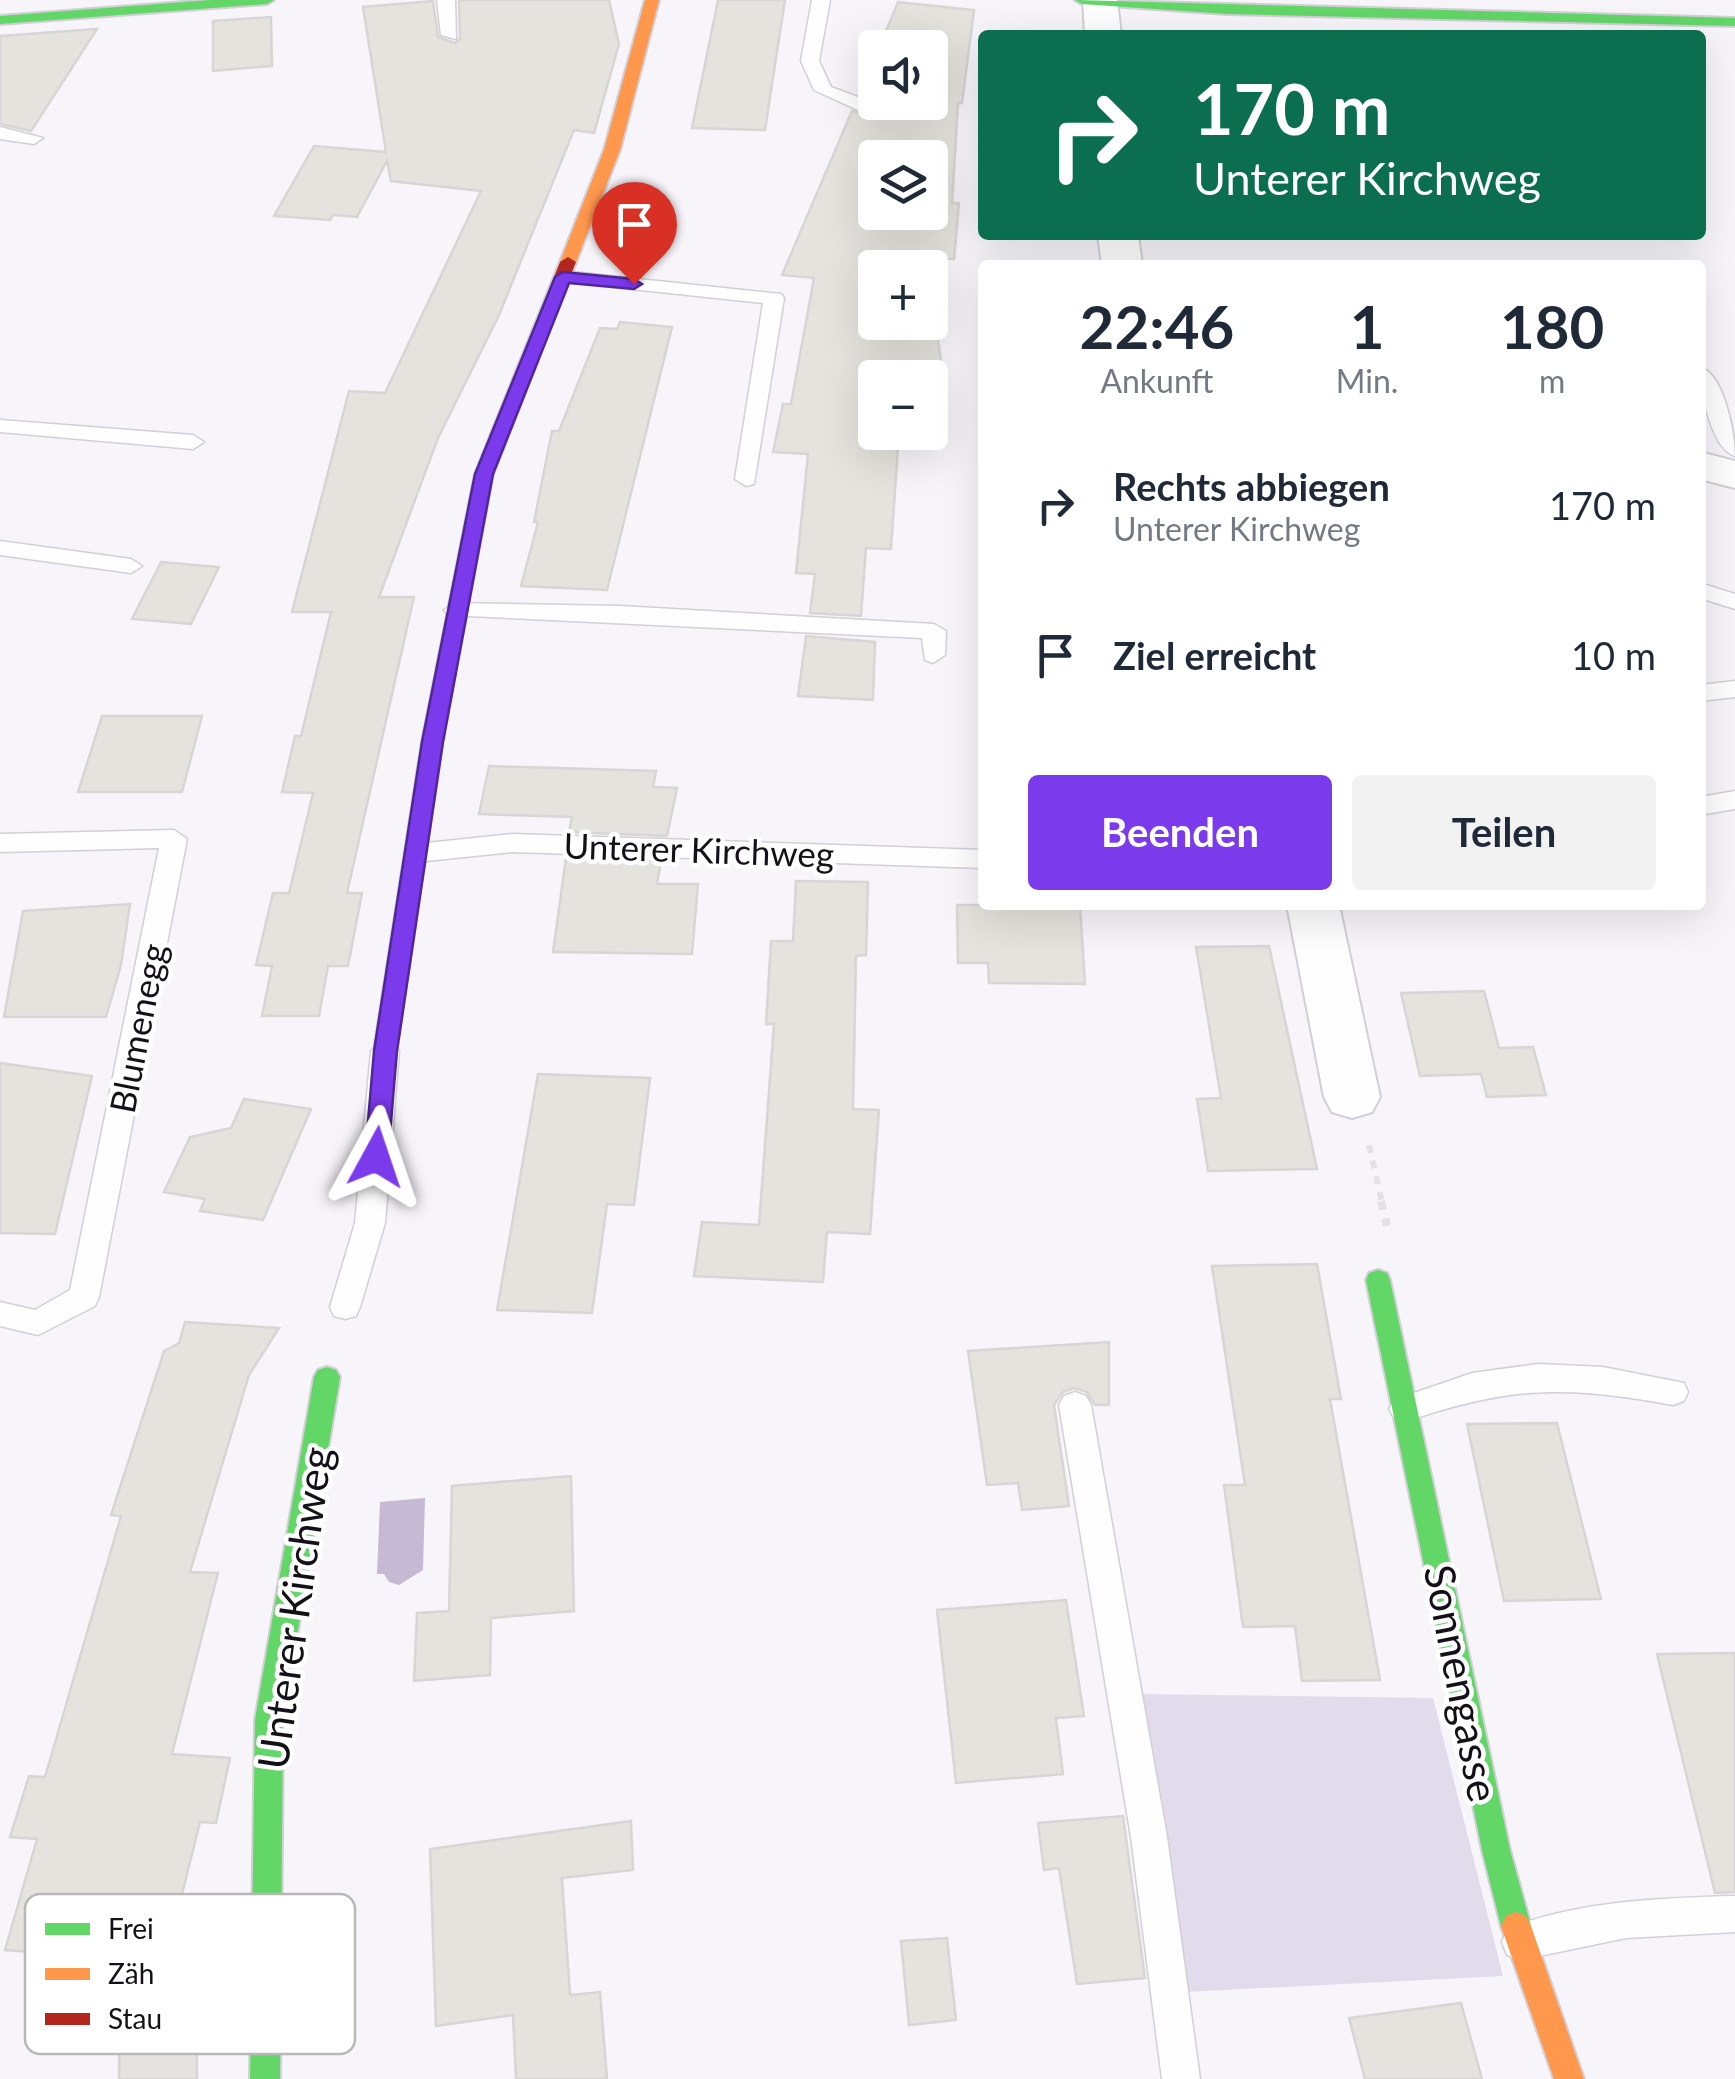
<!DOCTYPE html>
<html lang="de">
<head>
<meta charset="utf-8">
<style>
  body { margin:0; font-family:Lato,sans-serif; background:#f2f2f3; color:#1f2937; height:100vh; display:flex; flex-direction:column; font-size:38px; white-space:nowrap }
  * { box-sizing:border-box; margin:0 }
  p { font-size:32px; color:#747a83 }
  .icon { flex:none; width:55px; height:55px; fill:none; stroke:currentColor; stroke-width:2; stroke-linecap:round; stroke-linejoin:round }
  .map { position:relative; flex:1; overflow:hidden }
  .drawer { position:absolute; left:978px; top:260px; width:728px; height:650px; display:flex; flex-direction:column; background:#fff; border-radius:10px; box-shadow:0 10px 40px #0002 }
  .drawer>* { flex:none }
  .top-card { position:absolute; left:978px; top:30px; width:728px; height:210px; border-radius:10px; box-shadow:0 10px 40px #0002; background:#0b6e4f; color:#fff; overflow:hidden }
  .fabs { position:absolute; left:858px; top:30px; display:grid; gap:20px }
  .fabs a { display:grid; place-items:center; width:90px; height:90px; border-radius:10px; background:#fff; box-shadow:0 10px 40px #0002; font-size:50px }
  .pin { position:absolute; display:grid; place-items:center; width:85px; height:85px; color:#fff; margin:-102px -42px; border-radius:50% 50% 50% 0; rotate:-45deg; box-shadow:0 0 10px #0007 }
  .pin .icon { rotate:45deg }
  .me { position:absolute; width:110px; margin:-55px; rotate:5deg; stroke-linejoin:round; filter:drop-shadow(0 0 8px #0008) }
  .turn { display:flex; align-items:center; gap:35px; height:210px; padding:0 50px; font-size:45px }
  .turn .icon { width:130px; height:130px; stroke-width:2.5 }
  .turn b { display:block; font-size:70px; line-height:85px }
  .eta { display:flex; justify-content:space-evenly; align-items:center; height:170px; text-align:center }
  .eta b { font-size:60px; font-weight:700; line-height:70px }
  .primary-button { display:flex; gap:20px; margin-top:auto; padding:20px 50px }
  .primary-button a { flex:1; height:115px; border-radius:10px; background:#7c3aed; color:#fff; font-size:40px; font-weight:700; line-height:115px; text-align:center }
  .primary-button a+a { background:#f2f2f3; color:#1f2937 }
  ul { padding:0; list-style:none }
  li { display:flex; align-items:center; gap:30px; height:150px; padding:0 50px }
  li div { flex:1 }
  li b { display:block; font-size:38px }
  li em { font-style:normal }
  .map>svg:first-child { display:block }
  .green { fill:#e2dbeb }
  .water { fill:#c5b9d4 }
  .building { fill:#e4e3dd; stroke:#d7d6d4; stroke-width:2.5; fill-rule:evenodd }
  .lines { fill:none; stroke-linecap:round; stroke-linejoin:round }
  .lane-casing { stroke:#d2cfd6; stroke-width:3 }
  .street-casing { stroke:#d2cfd6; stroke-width:4 }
  .fast-casing { stroke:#d2cfd6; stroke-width:4 }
  .slow-casing { stroke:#d2cfd6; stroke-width:4 }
  .jam-casing { stroke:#d2cfd6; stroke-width:4 }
  .path-far1 { stroke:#e2e1e3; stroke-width:6; stroke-dasharray:8 8; stroke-linecap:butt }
  .path { stroke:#e2e1e3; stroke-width:8; stroke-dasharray:9 9; stroke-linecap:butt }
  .lane { fill:#fefefe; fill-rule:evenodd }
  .street { fill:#fefefe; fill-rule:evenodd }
  .fast { fill:#63d668; fill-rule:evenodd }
  .slow { fill:#ff974d; fill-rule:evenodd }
  .jam { fill:#b3261e; fill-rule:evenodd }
  .route { fill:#7c3aed; stroke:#51269a; stroke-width:2.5 }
  .labels { text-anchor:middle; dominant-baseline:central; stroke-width:9; stroke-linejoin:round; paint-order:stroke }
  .street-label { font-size:35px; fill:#141018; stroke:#fff }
  .near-street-label { font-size:42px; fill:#141018; stroke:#fff }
  .key { fill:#fff; stroke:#b8b7ba; stroke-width:2.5 }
  .key-label { font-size:28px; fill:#141018 }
</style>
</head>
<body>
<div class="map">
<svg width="1735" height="2079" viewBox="0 0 1735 2079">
  <rect width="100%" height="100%" fill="#f7f5fa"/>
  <path class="green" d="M 1134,1694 L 1433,1698 L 1503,1976 L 1185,1992 Z"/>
  <path class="water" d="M 425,1498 L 423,1570 L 399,1585 L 389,1582 L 384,1574 L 377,1574 L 380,1502 Z"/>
  <path class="building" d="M 459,0 L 609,0 L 619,44 L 594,133 L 574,130 L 499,315 L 438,438 L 379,597 L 414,597 L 347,893 L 362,893 L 348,966 L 328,966 L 319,1016 L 262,1016 L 272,966 L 256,965 L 273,893 L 289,893 L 313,793 L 282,792 L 295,736 L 301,736 L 331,612 L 292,612 L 349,391 L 385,393 L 481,191 L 391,181 L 387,161 L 357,217 L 333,215 L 330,220 L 274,216 L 314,146 L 386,152 L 363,7 L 433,1 L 438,37 L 455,43 L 460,39 Z
    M 718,0 L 785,0 L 765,130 L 692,128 Z
    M 898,2 L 974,10 L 962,103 L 958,103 L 952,203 L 959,203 L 954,259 L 927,258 L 929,268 L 875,268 L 875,322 L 930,322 L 930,278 L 941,362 L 934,413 L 930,413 L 930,378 L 875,378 L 875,432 L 899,432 L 891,549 L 866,548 L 861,616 L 810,613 L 815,574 L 796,573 L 808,454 L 773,452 L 783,404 L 791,404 L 814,278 L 782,275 L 852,111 L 874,115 L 878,102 L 930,102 L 930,48 L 879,48 ZM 875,158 L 930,158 L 930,212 L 875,212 Z
    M 271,17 L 272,66 L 213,71 L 213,21 Z
    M 97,29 L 31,131 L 0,124 L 0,36 Z
    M 620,322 L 672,327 L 607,590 L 521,586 L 538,522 L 534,522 L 552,431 L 559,431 L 600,328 L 617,329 Z
    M 161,562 L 219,567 L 191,624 L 132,619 Z
    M 806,636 L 875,642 L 873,700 L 798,696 Z
    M 102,716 L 202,716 L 182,792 L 78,792 Z
    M 489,766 L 656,771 L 653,787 L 677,788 L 667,836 L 569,832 L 572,817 L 479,814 Z
    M 566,858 L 661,861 L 657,884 L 698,884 L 692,954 L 553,952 Z
    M 796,881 L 868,882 L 866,955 L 856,956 L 853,1109 L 879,1110 L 870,1234 L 827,1232 L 823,1282 L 694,1276 L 702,1222 L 759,1225 L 774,1024 L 766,1024 L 771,941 L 793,941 Z
    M 130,904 L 121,965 L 106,1017 L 4,1017 L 23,911 Z
    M 957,905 L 1080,905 L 1085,984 L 989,983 L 988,963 L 958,963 Z
    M 1269,946 L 1317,1169 L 1208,1171 L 1197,1099 L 1221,1098 L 1196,947 Z
    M 1484,991 L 1499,1048 L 1533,1047 L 1546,1095 L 1487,1097 L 1481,1074 L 1420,1076 L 1401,993 Z
    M 0,1063 L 92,1076 L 55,1234 L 0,1233 Z
    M 538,1074 L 650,1078 L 634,1205 L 607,1204 L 592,1313 L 497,1310 Z
    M 244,1099 L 311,1109 L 263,1220 L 200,1211 L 205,1199 L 164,1192 L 190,1137 L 231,1128 Z
    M 1317,1264 L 1341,1399 L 1330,1399 L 1380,1680 L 1302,1681 L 1295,1626 L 1243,1627 L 1224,1485 L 1245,1485 L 1212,1266 Z
    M 185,1322 L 279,1328 L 249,1375 L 190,1572 L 218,1573 L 172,1754 L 230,1758 L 216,1823 L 200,1822 L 159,1986 L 197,1980 L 197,2079 L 119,2079 L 120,1958 L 5,1950 L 37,1839 L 10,1837 L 29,1776 L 45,1777 L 121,1516 L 111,1515 L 164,1351 L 179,1343 Z
    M 1109,1342 L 1109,1405 L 1095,1405 L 1087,1392 L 1074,1388 L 1063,1392 L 1054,1405 L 1069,1506 L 1022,1510 L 1018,1483 L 987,1485 L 968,1351 Z
    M 1557,1423 L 1601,1599 L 1504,1601 L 1467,1424 Z
    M 571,1476 L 574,1611 L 491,1618 L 490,1675 L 414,1681 L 417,1613 L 449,1611 L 452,1486 Z
    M 1066,1600 L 1084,1716 L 1056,1718 L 1063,1774 L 956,1783 L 937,1610 Z
    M 1735,1653 L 1735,1892 L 1715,1893 L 1657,1654 Z
    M 1123,1816 L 1145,1978 L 1077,1984 L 1059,1868 L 1044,1870 L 1038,1823 Z
    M 631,1821 L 633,1870 L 562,1878 L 570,1995 L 600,1992 L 607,2079 L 516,2079 L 513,2015 L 436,2026 L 430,1849 Z
    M 947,1938 L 956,2020 L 909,2025 L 901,1941 Z
    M 1461,2003 L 1482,2079 L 1365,2079 L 1349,2018 Z"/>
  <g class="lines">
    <defs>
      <path id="lane" d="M 437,0 L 455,0 L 456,39 L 441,35 Z
        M 812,0 L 830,0 L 819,61 L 831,87 L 874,103 L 874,111 L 860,111 L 814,90 L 801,61 Z
        M 0,127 L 43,138 L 34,144 L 0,139 Z
        M 563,271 L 781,294 L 784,298 L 754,484 L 746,486 L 735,479 L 763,303 L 556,281 L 556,273 Z
        M 1700,367 C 1724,374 1735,433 1735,456 C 1711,449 1700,389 1700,367 Z
        M 0,420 L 193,435 L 204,442 L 193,449 L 0,432 Z
        M 0,541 L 131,559 L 142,566 L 131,573 L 0,555 Z
        M 1700,583 L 1735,594 L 1735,609 L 1700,598 Z
        M 456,603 L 620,606 L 934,624 L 946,631 L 945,655 L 933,663 L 925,660 L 922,638 L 448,615 L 444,610 Z
        M 1735,681 L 1735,697 L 1700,701 L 1700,685 Z
        M 1735,791 L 1735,809 L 1700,815 L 1700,797 Z
        M 174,830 L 187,839 L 99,1297 L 95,1306 L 38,1335 L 0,1326 L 0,1302 L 35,1310 L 70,1290 L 159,848 L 0,852 L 0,834 Z
        M 512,834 L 982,850 L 982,868 L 512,852 L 417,862 L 404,853 L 417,844 Z
        M 385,1041 L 399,1051 L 385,1223 L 360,1307 L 356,1316 L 345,1319 L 334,1316 L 330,1307 L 355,1223 L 371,1051 Z
        M 1538,1364 L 1603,1367 L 1684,1383 L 1688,1392 L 1684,1401 L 1673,1405 C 1566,1385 1508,1386 1405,1422 L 1394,1418 L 1389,1409 L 1394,1400 L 1472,1373 Z
        M 1075,1392 L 1086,1396 L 1091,1405 L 1167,1837 L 1200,2079 L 1162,2079 L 1131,1837 L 1059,1405 L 1064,1396 Z
        M 1735,1896 L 1735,1932 L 1626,1938 L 1520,1960 L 1507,1955 L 1502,1942 L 1507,1929 C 1577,1901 1660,1898 1735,1896 Z"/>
      <path id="street" d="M 1083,0 L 1117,0 L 1121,35 L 1085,35 Z
        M 1098,235 L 1138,235 L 1142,265 L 1102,265 Z
        M 1700,452 L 1735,461 L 1735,488 L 1700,479 Z
        M 1287,905 L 1339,905 L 1380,1097 L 1372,1112 L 1352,1118 L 1332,1112 L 1324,1097 Z"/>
      <path id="fast" d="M 210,0 L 274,0 L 267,4 L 0,24 L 0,16 Z
        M 1075,0 L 1735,18 L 1735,26 L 1227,14 L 1082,4 Z
        M 1378,1270 L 1387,1273 L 1390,1280 L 1510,1850 L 1531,1926 L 1526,1936 L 1516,1940 L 1506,1936 L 1501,1926 L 1482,1850 L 1366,1280 L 1369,1273 Z
        M 327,1367 L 336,1370 L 340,1377 L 283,1720 L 280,2079 L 250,2079 L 255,1720 L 314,1377 L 318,1370 Z"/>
      <path id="slow" d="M 645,0 L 659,0 L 620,150 L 576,262 L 562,265 L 560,262 L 604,150 Z
        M 1516,1912 L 1526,1916 L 1531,1926 L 1584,2079 L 1554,2079 L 1501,1926 L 1506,1916 Z"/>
      <path id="jam" d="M 568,257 L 576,262 L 493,474 L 442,742 L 396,1051 L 385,1059 L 374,1051 L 422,742 L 475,474 L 560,262 Z"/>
    </defs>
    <use href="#lane" class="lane-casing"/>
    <use href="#street" class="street-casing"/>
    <use href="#fast" class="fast-casing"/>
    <use href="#slow" class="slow-casing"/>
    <use href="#jam" class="jam-casing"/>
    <path class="path-far1" d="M 1369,1145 L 1382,1203"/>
    <path class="path" d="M 1381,1201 L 1387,1226"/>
    <use href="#lane" class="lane"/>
    <use href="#street" class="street"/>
    <use href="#fast" class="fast"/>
    <use href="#slow" class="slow"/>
    <use href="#jam" class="jam"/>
  </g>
  <path class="route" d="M 563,272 L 634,279 L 642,284 L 634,289 L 569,283 L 493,474 L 443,742 L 397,1051 L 388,1157 L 376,1166 L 365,1157 L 374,1051 L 422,742 L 475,474 L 555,277 Z"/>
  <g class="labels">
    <g class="street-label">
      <text transform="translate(699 849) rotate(2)">Unterer Kirchweg</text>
      <text transform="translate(137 1028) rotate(-79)">Blumenegg</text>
    </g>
    <g class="near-street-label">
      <text transform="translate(294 1608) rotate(-82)">Unterer Kirchweg</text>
      <text transform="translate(1462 1683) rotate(79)">Sonnengasse</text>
    </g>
  </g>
  <rect x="25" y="1894" width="330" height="160" rx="15" class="key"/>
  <rect x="45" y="1923" width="45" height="12" fill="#63d668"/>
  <rect x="45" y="1968" width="45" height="12" fill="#ff974d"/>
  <rect x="45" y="2013" width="45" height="12" fill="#b3261e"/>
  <g class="key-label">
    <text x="108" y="1939">Frei</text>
    <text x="108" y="1984">Zäh</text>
    <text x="108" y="2029">Stau</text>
  </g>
</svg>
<div class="fabs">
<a><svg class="icon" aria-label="sound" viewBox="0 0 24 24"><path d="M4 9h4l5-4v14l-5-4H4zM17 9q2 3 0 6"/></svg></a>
<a><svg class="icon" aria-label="layers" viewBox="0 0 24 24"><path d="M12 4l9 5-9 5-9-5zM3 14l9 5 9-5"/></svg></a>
<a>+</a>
<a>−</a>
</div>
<div class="pin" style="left:634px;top:284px;background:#d93025"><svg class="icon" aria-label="arrive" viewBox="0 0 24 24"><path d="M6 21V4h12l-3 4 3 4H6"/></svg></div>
<svg class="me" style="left:376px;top:1157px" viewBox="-20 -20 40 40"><path d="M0-17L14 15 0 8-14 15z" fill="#7c3aed" stroke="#fff" stroke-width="4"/></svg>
<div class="top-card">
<div class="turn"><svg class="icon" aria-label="right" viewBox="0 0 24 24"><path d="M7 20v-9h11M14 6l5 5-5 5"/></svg><div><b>170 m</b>Unterer Kirchweg</div></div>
</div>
<section class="drawer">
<div class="eta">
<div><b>22:46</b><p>Ankunft</p></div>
<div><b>1</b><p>Min.</p></div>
<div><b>180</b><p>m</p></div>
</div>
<ul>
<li><svg class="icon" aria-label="right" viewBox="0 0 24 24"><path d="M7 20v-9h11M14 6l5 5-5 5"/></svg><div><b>Rechts abbiegen</b><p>Unterer Kirchweg</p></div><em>170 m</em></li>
<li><svg class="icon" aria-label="arrive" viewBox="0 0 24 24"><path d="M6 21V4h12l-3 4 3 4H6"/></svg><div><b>Ziel erreicht</b></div><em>10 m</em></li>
</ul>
<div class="primary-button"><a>Beenden</a><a>Teilen</a></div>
</section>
</div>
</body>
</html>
